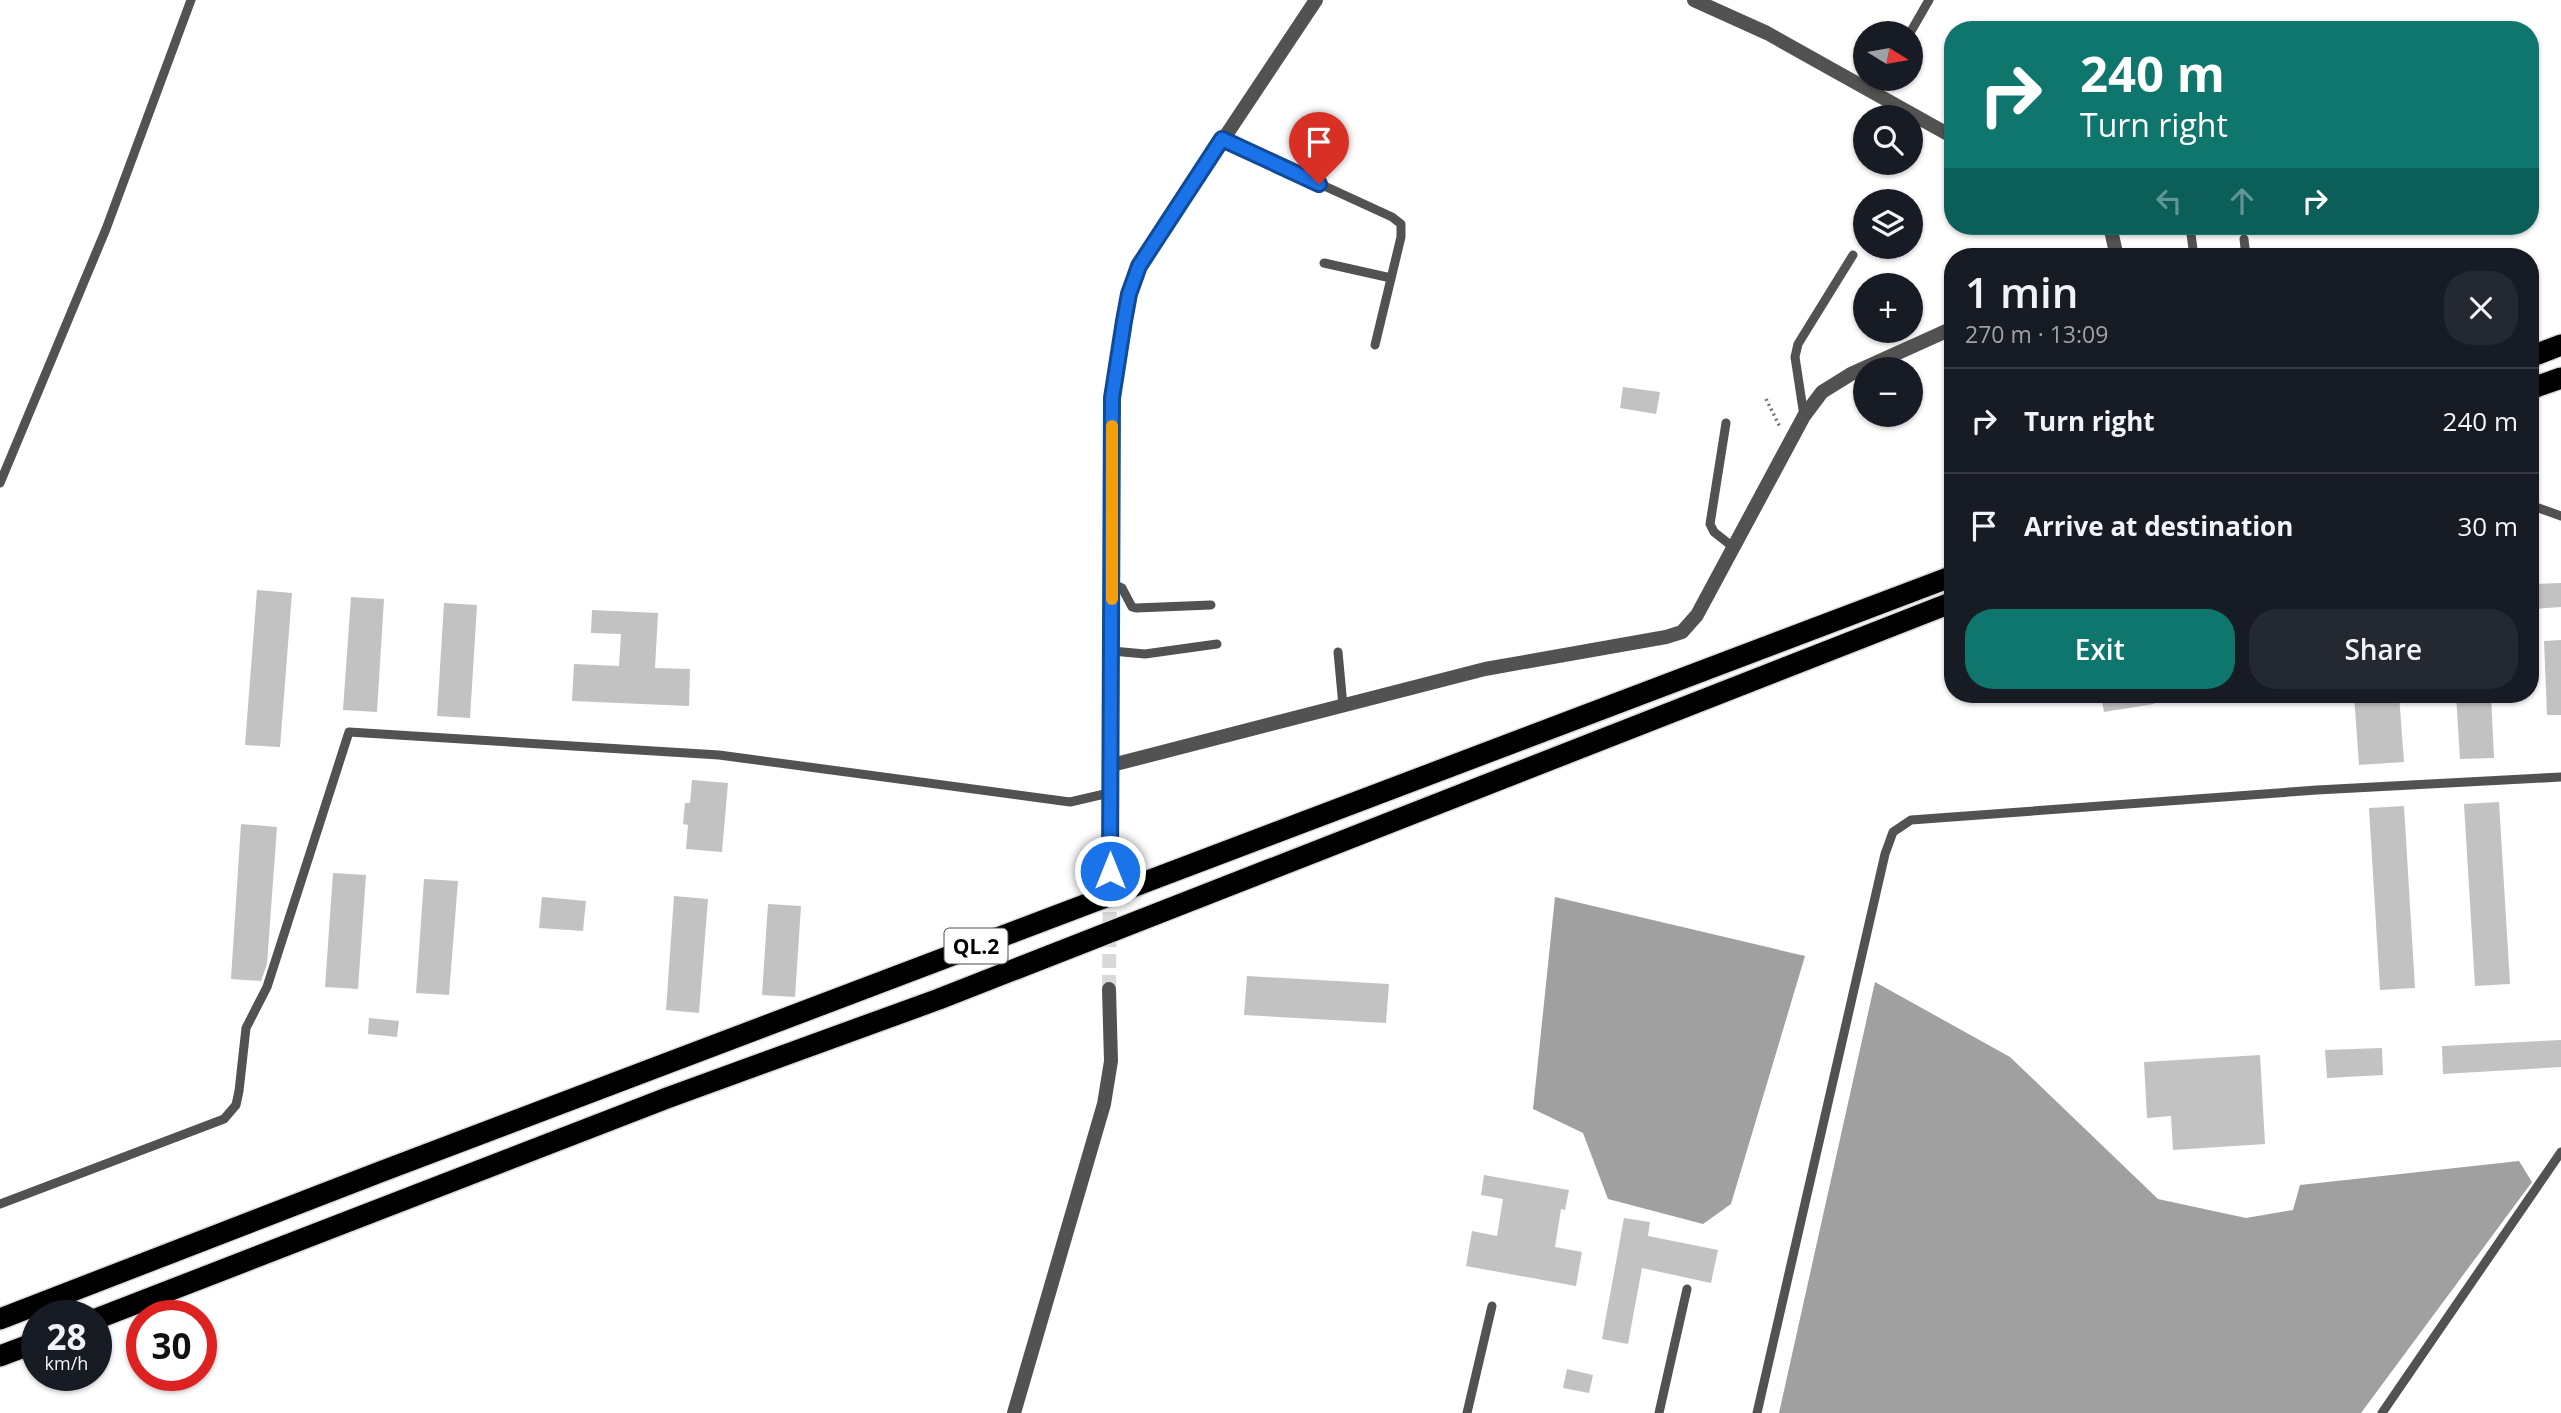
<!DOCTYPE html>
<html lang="en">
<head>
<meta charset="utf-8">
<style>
  body { margin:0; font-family:"Open Sans",sans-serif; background:#242831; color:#f1f3f6; height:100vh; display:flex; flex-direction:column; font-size:26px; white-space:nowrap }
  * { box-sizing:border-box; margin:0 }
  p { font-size:23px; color:#9ea1a6 }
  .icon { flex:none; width:38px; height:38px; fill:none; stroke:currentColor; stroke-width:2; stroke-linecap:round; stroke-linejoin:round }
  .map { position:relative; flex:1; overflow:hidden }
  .drawer { position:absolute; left:1944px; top:248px; width:595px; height:455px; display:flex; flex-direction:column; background:#171b24; border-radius:28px; box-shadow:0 2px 5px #0004 }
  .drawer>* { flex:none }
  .guide { position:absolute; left:1944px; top:21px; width:595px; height:214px; border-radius:28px; box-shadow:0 2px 5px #0004; background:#0f766e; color:#fff; overflow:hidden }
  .needle { width:46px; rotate:101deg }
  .controls { position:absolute; left:1853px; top:21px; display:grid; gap:14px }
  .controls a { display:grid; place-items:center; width:70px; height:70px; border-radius:50%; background:#171b24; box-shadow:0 2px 5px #0004; font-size:35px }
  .speed { position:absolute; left:21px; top:1300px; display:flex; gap:14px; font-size:35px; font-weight:700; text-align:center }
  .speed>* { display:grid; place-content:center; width:91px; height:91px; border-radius:50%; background:#171b24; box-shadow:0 2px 5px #0004; line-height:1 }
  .speed small { font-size:18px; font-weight:400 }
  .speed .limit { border:10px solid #d22; background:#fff; color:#111 }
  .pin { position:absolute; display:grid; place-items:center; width:60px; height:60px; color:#fff; margin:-72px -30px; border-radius:50% 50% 50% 0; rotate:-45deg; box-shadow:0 0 7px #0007 }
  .pin .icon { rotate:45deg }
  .me { position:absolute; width:77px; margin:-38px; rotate:0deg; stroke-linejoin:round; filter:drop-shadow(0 0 5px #0008) }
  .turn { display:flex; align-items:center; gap:24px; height:147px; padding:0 21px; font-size:32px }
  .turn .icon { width:91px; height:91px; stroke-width:2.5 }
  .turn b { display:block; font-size:49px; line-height:60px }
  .lanes { display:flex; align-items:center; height:66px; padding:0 21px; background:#0003; justify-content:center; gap:35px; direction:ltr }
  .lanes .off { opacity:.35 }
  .round { display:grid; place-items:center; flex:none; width:74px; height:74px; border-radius:28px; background:#242831 }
  .head { display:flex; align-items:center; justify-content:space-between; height:119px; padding:0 21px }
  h1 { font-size:42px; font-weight:600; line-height:52px }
  .button { display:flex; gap:14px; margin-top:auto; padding:14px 21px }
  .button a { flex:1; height:80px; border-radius:28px; background:#0f766e; color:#fff; font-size:28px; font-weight:600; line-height:80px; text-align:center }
  .button a+a { background:#242831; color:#f1f3f6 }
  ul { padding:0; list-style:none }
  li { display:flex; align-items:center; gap:21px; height:105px; padding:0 21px; border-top:2px solid #363941 }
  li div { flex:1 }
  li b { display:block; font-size:26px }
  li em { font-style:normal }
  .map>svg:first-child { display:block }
  .water { fill:#a0a0a0 }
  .building { fill:#c2c2c2 }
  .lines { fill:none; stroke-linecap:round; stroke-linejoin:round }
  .street-tunnel { stroke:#d9d9d9; stroke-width:14; stroke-dasharray:14 7; stroke-linecap:butt }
  .highway-casing { stroke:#dbdbdb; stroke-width:24 }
  .path { stroke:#747474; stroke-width:3.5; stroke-dasharray:2 3.5; stroke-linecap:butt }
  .lane { stroke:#525252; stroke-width:9 }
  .street { stroke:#525252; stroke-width:14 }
  .highway { stroke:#000; stroke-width:21 }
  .route-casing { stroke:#114b97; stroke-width:18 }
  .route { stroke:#1a73e8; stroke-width:12 }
  .slow { stroke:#f59e0b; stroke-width:12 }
  .labels { text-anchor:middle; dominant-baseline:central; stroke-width:7; stroke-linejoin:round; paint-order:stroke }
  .shield { fill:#fff; stroke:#4c4c4c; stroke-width:2 }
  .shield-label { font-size:21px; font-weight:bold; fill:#000 }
</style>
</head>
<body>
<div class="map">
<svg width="2561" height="1413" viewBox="0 0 2561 1413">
  <rect width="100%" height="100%" fill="#fff"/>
  <path class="water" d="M 1555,897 L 1805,956 L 1731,1204 L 1703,1224 L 1608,1199 L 1583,1133 L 1533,1109 Z
    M 1875,982 L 2010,1057 L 2158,1199 L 2246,1218 L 2293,1210 L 2300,1185 L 2519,1161 L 2532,1182 L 2361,1413 L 1779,1413 Z"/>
  <path class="building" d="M 1623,387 L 1660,392 L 1656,414 L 1620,408 Z
    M 2561,583 L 2561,607 L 2535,609 L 2533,584 Z
    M 257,590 L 292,593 L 280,747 L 245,745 Z
    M 351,597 L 384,599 L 377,712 L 343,710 Z
    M 444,603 L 477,605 L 470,718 L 437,716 Z
    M 592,610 L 658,613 L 655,668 L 690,669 L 689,706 L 572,701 L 574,664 L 619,666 L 621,634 L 591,633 Z
    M 2561,640 L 2561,715 L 2547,715 L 2544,641 Z
    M 2101,695 L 2153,695 L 2154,704 L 2104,712 Z
    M 2354,695 L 2399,695 L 2404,762 L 2359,765 Z
    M 2456,695 L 2491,695 L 2494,758 L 2460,759 Z
    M 692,780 L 728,783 L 722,852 L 686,849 L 688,825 L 683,824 L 685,803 L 690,803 Z
    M 2499,802 L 2510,984 L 2475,986 L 2464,804 Z
    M 2404,806 L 2415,988 L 2380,990 L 2369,808 Z
    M 241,824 L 277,827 L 267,964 L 261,981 L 231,979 Z
    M 333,873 L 366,875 L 358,989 L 325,987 Z
    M 424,879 L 458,881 L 449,995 L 416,993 Z
    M 674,896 L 708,899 L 699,1013 L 666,1010 Z
    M 542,897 L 586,901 L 583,931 L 539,928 Z
    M 768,904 L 801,906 L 795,997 L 762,995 Z
    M 1247,976 L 1389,984 L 1386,1023 L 1244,1015 Z
    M 369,1018 L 399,1021 L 397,1037 L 368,1034 Z
    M 2561,1040 L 2561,1067 L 2443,1074 L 2442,1046 Z
    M 2382,1048 L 2383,1075 L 2327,1078 L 2325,1050 Z
    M 2260,1055 L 2265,1144 L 2173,1150 L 2171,1116 L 2147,1118 L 2144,1062 Z
    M 1484,1175 L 1569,1190 L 1565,1210 L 1561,1209 L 1555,1247 L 1582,1252 L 1576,1286 L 1466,1266 L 1472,1231 L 1497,1236 L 1503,1199 L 1481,1195 Z
    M 1624,1218 L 1650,1222 L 1648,1236 L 1718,1250 L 1711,1283 L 1642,1268 L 1628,1344 L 1602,1339 Z
    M 1567,1369 L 1593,1375 L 1589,1393 L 1563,1388 Z"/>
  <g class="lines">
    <path class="street-tunnel" d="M 1109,989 L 1110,871"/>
    <defs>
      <path id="highway" d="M 2530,357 L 2561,345
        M 2530,389 L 2561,378
        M 0,1319 L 380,1172 L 1953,576
        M 96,1319 L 667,1098 L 939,999 L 1953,602
        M 0,1356 L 37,1342"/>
    </defs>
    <use href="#highway" class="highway-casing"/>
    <path class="path" d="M 1766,399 L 1780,427"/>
    <path class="lane" d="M 1910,33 L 1929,0
      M 1876,93 L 1884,79
      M 1222,139 L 1392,217 L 1401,224 L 1401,237 L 1375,345
      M 2190,226 L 2194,257
      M 2244,239 L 2246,257
      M 1324,263 L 1391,278
      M 1804,416 L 1795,357 L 1798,344 L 1853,255
      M 1726,423 L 1710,524 L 1714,532 L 1733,547
      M 0,483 L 106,229 L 191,0
      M 2530,505 L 2561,516
      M 1112,584 L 1122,588 L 1132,607 L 1136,608 L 1211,605
      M 1112,651 L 1145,654 L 1217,644
      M 1338,652 L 1343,706
      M 0,1204 L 224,1119 L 236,1105 L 239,1091 L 246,1028 L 267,987 L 349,732 L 719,755 L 1070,802 L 1109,793
      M 1467,1413 L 1492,1306
      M 1659,1413 L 1687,1289
      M 1757,1413 L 1885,854 L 1893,832 L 1911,820 L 2317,790 L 2561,777
      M 2382,1413 L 2561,1152"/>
    <path class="street" d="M 1694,0 L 1767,33 L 1953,137
      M 2110,226 L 2117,257
      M 1112,765 L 1485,669 L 1666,637 L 1682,632 L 1697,615 L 1804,416 L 1822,392 L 1851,374 L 1953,328
      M 1110,871 L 1113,398 L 1129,294 L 1139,266 L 1316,0
      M 1014,1413 L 1104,1104 L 1111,1061 L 1109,989"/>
    <use href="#highway" class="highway"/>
  </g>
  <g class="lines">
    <defs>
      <path id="route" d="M 1110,871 L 1112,398 L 1124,321 L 1129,294 L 1139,266 L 1222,139 L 1319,184"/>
    </defs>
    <use href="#route" class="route-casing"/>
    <use href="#route" class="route"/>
    <path class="slow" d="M 1112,599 L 1112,426"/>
  </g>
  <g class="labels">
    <rect class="shield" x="944.5" y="928.5" width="63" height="35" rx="5"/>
    <g class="shield-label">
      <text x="976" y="946">QL.2</text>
    </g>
  </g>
</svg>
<div class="controls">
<a><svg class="needle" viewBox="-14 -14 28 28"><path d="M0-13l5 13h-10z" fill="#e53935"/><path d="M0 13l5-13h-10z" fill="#9ea1a6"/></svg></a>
<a><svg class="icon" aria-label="search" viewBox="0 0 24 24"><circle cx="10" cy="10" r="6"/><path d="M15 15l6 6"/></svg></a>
<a><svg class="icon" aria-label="layers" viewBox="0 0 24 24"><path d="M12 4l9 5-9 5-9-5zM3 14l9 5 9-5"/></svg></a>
<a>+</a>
<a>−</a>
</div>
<div class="speed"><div>28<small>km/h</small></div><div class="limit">30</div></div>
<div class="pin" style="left:1319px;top:184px;background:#d93025"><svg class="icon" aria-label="arrive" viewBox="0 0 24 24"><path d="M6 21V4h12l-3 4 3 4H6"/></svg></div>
<svg class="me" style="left:1110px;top:871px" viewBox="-20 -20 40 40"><circle r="17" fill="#1a73e8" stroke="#fff" stroke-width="3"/><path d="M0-11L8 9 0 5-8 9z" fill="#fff"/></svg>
<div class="guide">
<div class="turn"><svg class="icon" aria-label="right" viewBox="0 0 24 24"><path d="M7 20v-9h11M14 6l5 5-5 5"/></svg><div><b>240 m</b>Turn right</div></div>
<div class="lanes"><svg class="icon off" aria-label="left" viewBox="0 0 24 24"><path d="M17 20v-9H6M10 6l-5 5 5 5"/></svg><svg class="icon off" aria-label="ahead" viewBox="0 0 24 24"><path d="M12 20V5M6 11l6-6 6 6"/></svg><svg class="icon" aria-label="right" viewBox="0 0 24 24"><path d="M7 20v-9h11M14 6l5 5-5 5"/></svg></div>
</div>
<section class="drawer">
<div class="head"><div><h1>1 min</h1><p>270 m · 13:09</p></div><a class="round"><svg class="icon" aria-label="close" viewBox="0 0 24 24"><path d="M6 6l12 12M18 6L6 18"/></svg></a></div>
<ul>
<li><svg class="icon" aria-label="right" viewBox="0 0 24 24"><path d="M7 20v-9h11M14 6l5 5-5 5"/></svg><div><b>Turn right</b></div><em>240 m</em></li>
<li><svg class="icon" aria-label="arrive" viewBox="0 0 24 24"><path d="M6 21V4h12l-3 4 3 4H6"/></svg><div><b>Arrive at destination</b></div><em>30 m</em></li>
</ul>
<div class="button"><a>Exit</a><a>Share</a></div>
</section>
</div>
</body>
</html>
